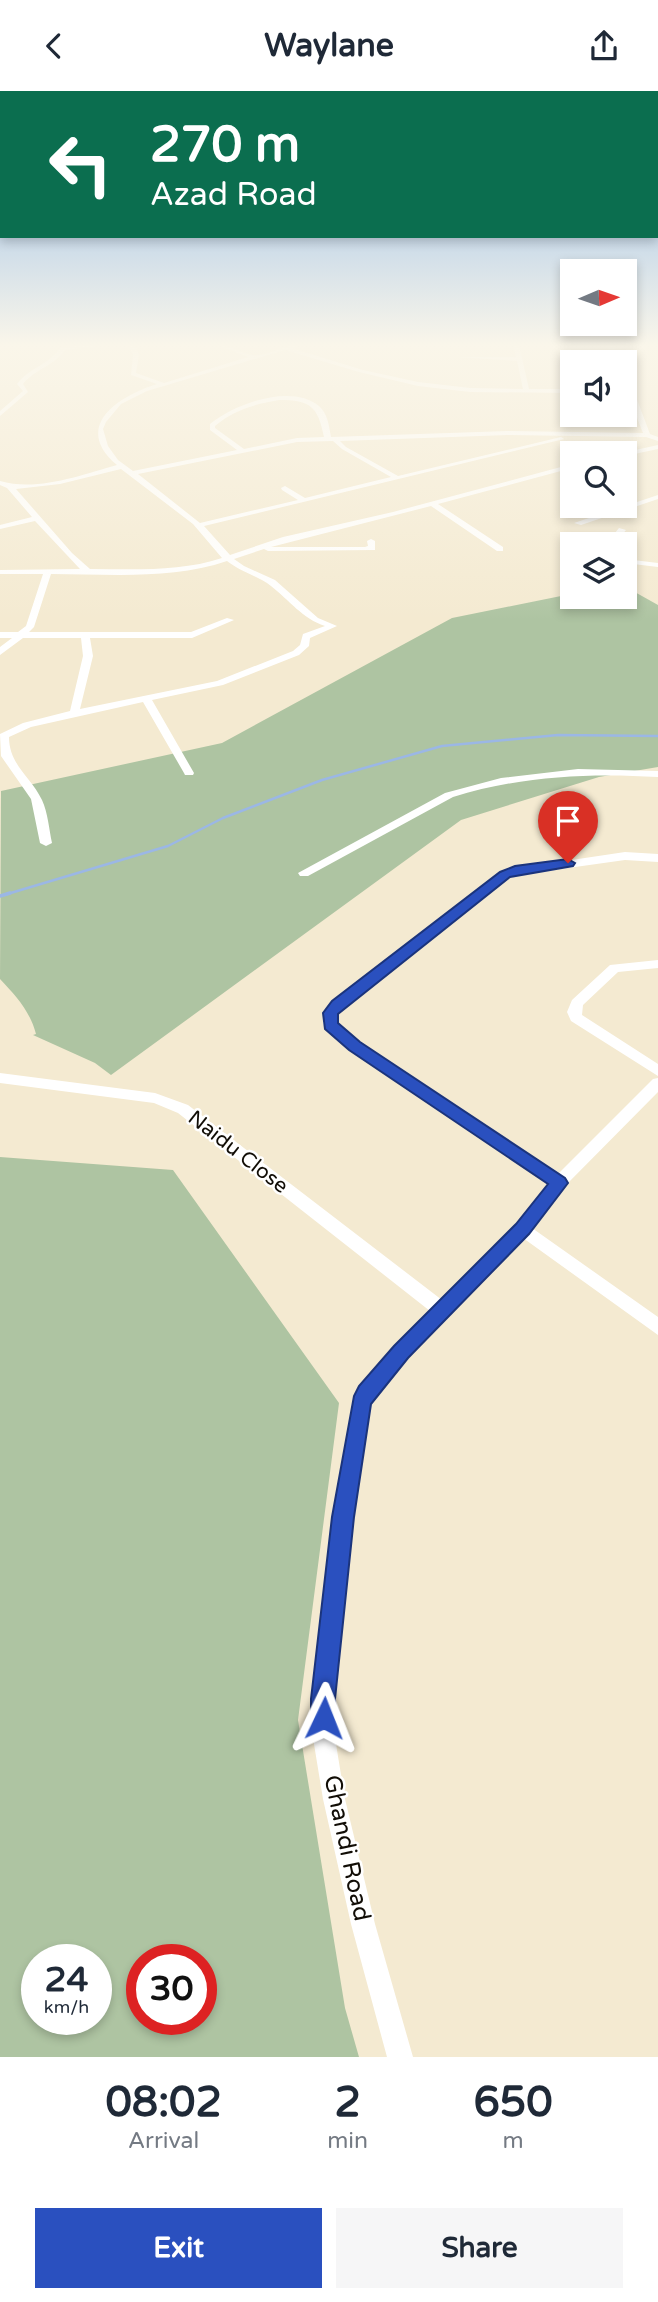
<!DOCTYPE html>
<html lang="en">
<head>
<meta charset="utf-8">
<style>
  body { margin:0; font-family:"Varela Round",sans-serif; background:#f6f6f7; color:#1f2937; height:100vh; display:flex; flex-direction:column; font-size:26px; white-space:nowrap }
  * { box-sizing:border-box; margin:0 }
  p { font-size:23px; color:#747a83 }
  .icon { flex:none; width:38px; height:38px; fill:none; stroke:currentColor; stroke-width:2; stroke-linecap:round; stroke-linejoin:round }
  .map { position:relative; height:1966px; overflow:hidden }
  .panel { display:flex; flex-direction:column; background:#fff; flex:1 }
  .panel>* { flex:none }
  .banner { position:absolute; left:0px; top:0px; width:658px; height:147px; box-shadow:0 4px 10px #0003; background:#0b6e4f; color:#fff; overflow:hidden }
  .needle { width:46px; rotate:88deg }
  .controls { position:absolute; left:560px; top:168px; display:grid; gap:14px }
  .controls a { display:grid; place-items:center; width:77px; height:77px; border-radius:0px; background:#fff; box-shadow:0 4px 10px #0003; font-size:35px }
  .speed { position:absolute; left:21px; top:1853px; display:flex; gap:14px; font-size:35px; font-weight:700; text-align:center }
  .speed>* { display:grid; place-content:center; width:91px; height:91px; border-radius:50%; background:#fff; box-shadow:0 4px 10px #0003; line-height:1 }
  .speed small { font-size:18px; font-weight:400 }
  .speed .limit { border:10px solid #d22; background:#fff; color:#111 }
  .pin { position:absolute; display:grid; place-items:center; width:60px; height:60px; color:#fff; margin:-72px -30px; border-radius:50% 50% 50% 0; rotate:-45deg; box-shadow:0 0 7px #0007 }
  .pin .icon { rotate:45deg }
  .me { position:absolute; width:77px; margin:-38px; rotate:2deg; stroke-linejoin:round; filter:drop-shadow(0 0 5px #0008) }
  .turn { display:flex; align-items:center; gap:24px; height:147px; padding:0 35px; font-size:32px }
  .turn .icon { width:91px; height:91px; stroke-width:2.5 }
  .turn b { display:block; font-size:49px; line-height:60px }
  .eta { display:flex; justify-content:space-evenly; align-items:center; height:119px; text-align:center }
  .eta b { font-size:42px; font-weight:700; line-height:49px }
  .action { display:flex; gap:14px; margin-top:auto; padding:14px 35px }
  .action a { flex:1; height:80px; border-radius:0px; background:#2a50bf; color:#fff; font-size:28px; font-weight:700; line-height:80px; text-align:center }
  .action a+a { background:#f6f6f7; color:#1f2937 }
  header { display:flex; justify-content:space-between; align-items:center; height:91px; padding:0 35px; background:#fff; font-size:32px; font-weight:700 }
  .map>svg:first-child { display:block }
  .green { fill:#aec4a2; fill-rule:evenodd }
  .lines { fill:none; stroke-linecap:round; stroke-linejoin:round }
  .stream-far1 { stroke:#9bb7e5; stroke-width:2.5 }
  .stream { stroke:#9bb7e5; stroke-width:3.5 }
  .street { fill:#fff; fill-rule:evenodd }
  .route { fill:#2a50bf; stroke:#1b347c; stroke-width:2 }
  .labels { text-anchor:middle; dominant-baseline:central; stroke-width:5; stroke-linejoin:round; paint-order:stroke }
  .street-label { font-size:21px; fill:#110d06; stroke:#fff }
  .near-street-label { font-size:24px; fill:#110d06; stroke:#fff }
</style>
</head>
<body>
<header><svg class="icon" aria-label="back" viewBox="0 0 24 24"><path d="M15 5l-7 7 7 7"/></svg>Waylane<svg class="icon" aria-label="share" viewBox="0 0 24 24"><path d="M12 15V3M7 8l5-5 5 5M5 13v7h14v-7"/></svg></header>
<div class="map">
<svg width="658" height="1966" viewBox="0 0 658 1966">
  <rect width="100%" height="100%" fill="#f4ead1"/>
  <path class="green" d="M 633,500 L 658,514 L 658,676 L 599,686 L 461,729 L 111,984 L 95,972 L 33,944 L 36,943 C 30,920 16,905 0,888 L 1,700 L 222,652 L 452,527 L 561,505 L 625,506 L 625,501 Z
    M 0,1066 L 173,1079 L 339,1312 L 298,1629 L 345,1917 L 359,1966 L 0,1966 ZM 37,1869 L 96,1869 L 96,1928 L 37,1928 ZM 142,1869 L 201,1869 L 201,1928 L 142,1928 Z"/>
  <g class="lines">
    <path class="stream-far1" d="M 4,804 L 168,755 L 223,727 L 322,689 L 442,655 L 558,644 L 658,645"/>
    <path class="stream" d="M 0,805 L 10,802"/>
    <path class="street" d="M 86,254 L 107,254 L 65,259 C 54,275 35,278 23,293 L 28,301 L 0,325 L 0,320 L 23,300 L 17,293 C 29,277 50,273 61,256 Z
      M 129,254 L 135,254 L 139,264 L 136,282 L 164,292 L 248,266 L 218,254 C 231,254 240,262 252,264 C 266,266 283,254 298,254 L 291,257 L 363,279 L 418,291 L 470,297 L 523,298 L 517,270 L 457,266 L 516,266 L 513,254 L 519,254 L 529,298 L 572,298 L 572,302 L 470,301 L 418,295 L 359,281 L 285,259 L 147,300 L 121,313 L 106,331 L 103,338 L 108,355 L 118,369 L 133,380 L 237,359 L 210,339 L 210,333 C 234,313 291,292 319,315 C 328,323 329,335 331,346 L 508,340 L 643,342 L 625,296 L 625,291 L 633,298 L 650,343 L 658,346 L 658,350 L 646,346 L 508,344 L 340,350 L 346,356 L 398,385 L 561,346 L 564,348 L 204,435 L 230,464 L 283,446 L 393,421 L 572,373 L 572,377 L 438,413 L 503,456 L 503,460 L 497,460 L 431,415 L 271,456 L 365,456 L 368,455 L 367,450 L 371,448 L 375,450 L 375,459 L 268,460 L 264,458 L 234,468 L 244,475 L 275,489 L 318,527 L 337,535 L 310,547 L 309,555 L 299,564 L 223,594 L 152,609 L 194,682 L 193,684 L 185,684 L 184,682 L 143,611 L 31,636 L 9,646 C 9,674 31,686 42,709 C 48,722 49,738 52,752 L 46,755 L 40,752 L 31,708 L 1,665 L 0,643 L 23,632 L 70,620 L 83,565 L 81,547 L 23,547 L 0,564 L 0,556 L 12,547 L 0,547 L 0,541 L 18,541 L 26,535 L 43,483 L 0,483 L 0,479 L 80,478 L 35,430 L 0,438 L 0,434 L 32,426 L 7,397 L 0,394 L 0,390 C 37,401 81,384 117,374 C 71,335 119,305 157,293 L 131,284 L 133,264 ZM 279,309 C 311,309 318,316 324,346 L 297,347 L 244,358 L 215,337 L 215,335 C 234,319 255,313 279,309 ZM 333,350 L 342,358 L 391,386 L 305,407 L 285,395 L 281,397 L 282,399 L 298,409 L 200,432 L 138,383 L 297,351 ZM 121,378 L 193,433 L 222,467 C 180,481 134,478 90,478 L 72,462 L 16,398 L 60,393 ZM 227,470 C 241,481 258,485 271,495 C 289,509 303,528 325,535 L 303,543 L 300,554 L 293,560 L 217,590 L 80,618 L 93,565 L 90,547 L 192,547 L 234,529 L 227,527 L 191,541 L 29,541 L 34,536 L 51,483 C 109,483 172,489 227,470 Z
      M 607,254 L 613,254 L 620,271 L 614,271 Z
      M 658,354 L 658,358 L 625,365 L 625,362 L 622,362 Z
      M 658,404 L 658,408 L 581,434 L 574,432 Z
      M 619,437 L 626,439 L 614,453 L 606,453 Z
      M 625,468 L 658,472 L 658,476 L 625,472 Z
      M 578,678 L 658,680 L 658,686 C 588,682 521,685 453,706 L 308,785 L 300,785 L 298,782 L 445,702 L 501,687 Z
      M 625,761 L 658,763 L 658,771 L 625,769 L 511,785 L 342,917 L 338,923 L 337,932 L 359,951 L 558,1083 L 653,988 L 658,987 L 658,1001 L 564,1096 L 532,1137 L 658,1226 L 658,1244 L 523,1147 L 407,1267 L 372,1307 L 353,1426 L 334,1608 L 335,1647 L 345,1708 L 375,1833 L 413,1966 L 387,1966 L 351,1833 L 323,1708 L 313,1647 L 312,1608 L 322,1525 L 333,1426 L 352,1312 L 360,1295 L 430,1220 L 178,1022 L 154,1012 L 0,992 L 0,982 L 155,1002 L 188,1014 L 442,1209 L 516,1133 L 549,1093 L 349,959 L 325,937 C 320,928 326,919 332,911 L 504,779 Z
      M 658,869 L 658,877 L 618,881 L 583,914 L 582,924 L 658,973 L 658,985 L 571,930 L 567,921 L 572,909 L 610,874 Z"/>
  </g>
  <linearGradient id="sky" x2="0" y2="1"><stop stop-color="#89b5e7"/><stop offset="0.48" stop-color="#faf6ea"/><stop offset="1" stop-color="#faf6ea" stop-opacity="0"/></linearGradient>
  <rect width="658" height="529" fill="url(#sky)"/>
  <path class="route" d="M 568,768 L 575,772 L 573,775 L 510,786 L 338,923 L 338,932 L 360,951 L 565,1087 L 568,1092 L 529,1143 L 408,1267 L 371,1313 L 354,1426 L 335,1608 L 336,1627 L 332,1636 L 324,1639 L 315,1636 L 311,1627 L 311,1608 L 332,1426 L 354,1305 L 359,1295 L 394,1255 L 516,1133 L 548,1093 L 349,959 L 325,938 L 323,922 L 332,910 L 500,781 L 515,775 Z"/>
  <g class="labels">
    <g class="street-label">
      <text transform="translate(238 1061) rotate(38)">Naidu Close</text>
    </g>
    <g class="near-street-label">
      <text transform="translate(347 1757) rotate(78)">Ghandi Road</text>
    </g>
  </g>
</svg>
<div class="controls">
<a><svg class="needle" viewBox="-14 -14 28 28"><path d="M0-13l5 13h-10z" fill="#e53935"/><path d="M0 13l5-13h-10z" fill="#747a83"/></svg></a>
<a><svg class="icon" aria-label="sound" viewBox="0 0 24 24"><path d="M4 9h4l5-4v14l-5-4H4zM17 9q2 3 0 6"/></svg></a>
<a><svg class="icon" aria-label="search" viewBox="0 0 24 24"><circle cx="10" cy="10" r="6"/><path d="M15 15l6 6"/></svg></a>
<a><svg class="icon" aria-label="layers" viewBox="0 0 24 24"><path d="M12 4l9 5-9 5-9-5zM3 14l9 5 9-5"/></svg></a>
</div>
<div class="speed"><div>24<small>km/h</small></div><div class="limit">30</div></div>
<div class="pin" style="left:568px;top:772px;background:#d93025"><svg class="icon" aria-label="arrive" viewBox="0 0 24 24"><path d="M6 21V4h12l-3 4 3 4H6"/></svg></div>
<svg class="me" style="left:324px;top:1627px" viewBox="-20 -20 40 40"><path d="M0-17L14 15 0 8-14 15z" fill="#2a50bf" stroke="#fff" stroke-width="4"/></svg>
<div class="banner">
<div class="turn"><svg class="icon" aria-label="left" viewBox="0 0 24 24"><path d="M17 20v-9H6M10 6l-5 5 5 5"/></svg><div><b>270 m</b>Azad Road</div></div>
</div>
</div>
<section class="panel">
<div class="eta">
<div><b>08:02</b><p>Arrival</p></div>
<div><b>2</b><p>min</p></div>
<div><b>650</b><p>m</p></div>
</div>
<div class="action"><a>Exit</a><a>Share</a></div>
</section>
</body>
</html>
